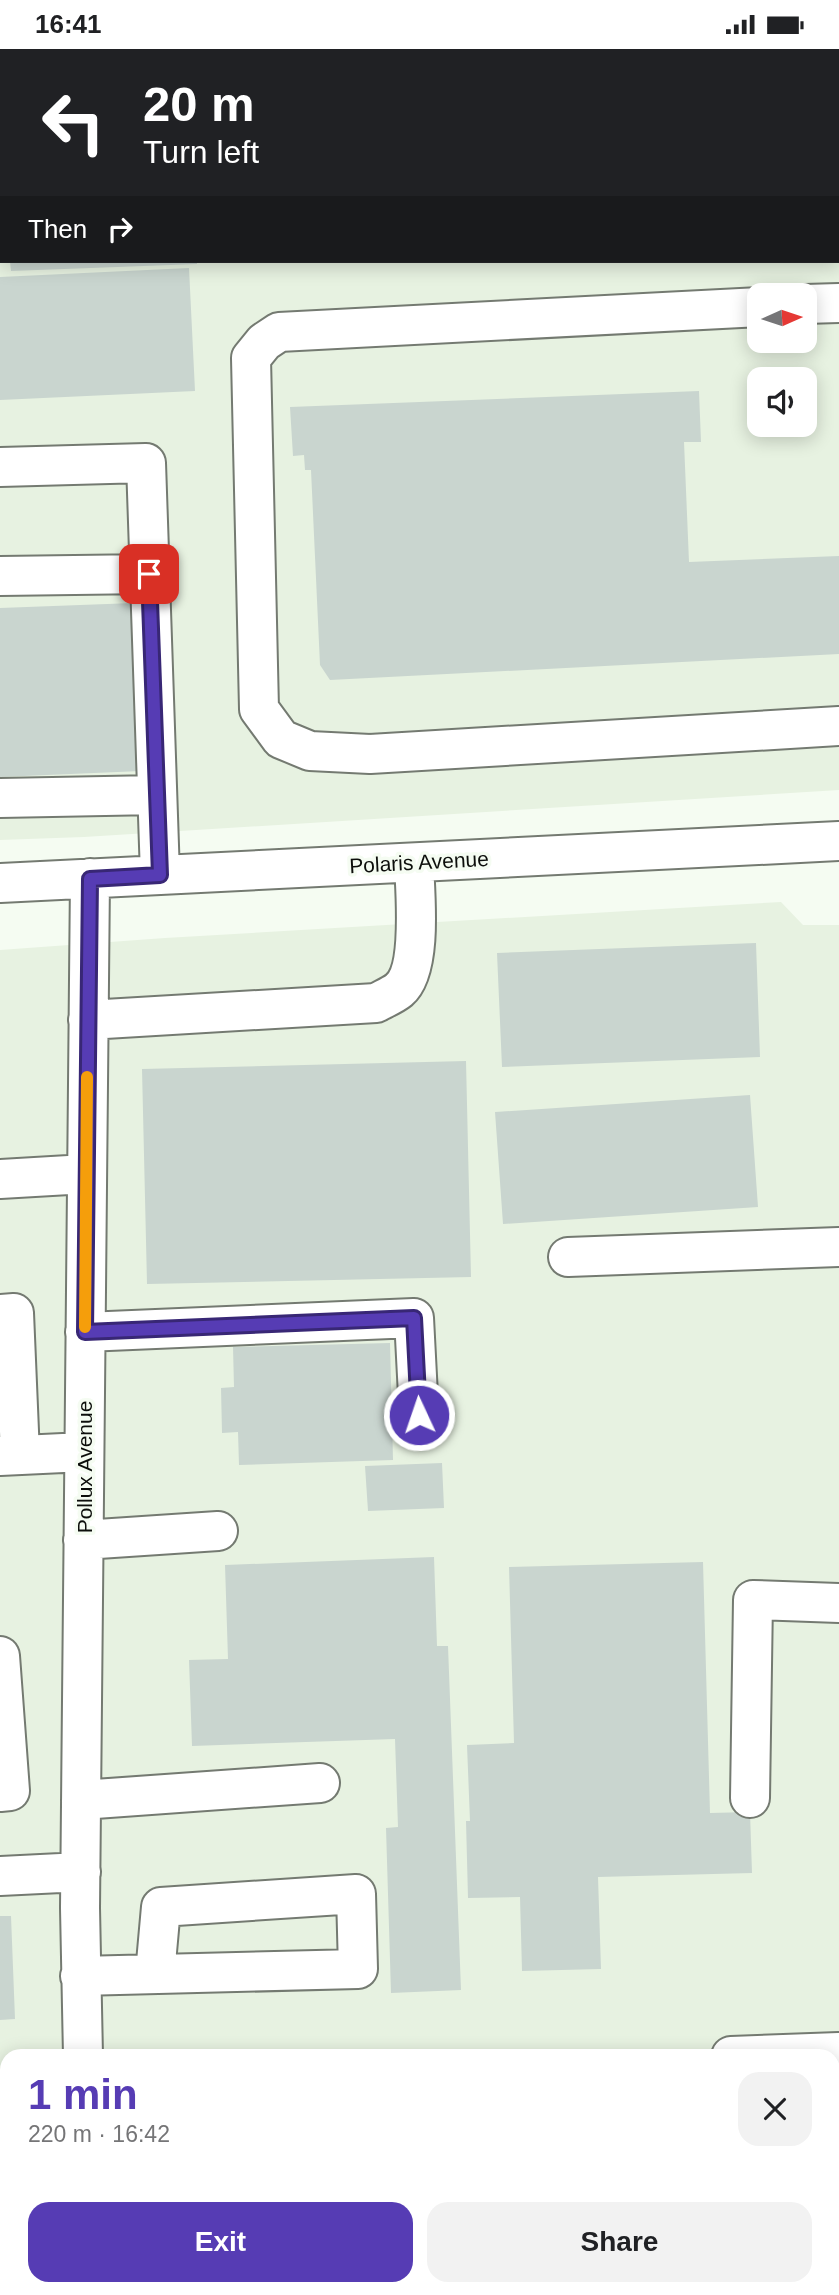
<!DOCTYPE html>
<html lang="en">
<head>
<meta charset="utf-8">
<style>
  body { margin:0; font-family:Helvetica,sans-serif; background:#f2f2f2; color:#202124; height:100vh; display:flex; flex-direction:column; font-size:26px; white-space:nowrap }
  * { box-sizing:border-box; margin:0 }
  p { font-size:23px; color:#757577 }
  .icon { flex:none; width:38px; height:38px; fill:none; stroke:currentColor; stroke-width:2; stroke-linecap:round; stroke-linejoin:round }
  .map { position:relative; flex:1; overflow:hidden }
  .sheet { position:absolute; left:0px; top:2000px; width:840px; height:247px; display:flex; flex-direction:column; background:#fff; border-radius:21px 21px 0 0; box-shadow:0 4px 18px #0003 }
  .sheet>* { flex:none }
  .top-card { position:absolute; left:0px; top:0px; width:840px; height:214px; box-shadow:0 4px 18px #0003; background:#202124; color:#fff; overflow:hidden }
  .needle { width:46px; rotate:87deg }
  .buttons { position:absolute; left:747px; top:234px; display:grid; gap:14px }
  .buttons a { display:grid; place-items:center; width:70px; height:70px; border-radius:14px; background:#fff; box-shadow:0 4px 18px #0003; font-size:35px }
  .pin { position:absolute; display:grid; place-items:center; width:60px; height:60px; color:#fff; margin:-30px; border-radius:14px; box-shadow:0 4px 10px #0006 }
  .me { position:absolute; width:77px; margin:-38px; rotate:357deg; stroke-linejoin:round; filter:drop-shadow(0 0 5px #0008) }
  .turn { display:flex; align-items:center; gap:24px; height:147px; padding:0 28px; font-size:32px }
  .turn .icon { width:91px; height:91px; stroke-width:2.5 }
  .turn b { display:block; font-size:49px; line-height:60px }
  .then { display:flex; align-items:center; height:66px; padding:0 28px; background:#0003; gap:14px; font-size:26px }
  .round { display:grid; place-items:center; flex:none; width:74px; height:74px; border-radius:21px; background:#f2f2f2 }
  .headline { display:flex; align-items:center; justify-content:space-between; height:119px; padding:0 28px }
  h1 { font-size:42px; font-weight:600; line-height:52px; color:#563cb4 }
  .button { display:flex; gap:14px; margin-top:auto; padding:14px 28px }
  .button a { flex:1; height:80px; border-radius:21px; background:#563cb4; color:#fff; font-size:28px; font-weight:600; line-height:80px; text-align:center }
  .button a+a { background:#f2f2f2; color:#202124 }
  .status { display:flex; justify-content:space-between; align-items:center; height:49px; padding:0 35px; background:#fff; direction:ltr }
  .status svg { height:19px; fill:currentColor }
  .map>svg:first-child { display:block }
  .built { fill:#e7f2e1; fill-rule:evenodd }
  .building { fill:#c9d5cf }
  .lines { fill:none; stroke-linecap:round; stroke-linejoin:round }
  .minor-casing { stroke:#747a71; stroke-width:42 }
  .minor { stroke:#fff; stroke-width:38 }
  .route-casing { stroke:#382775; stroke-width:18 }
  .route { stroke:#563cb4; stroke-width:12 }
  .slow { stroke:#f59e0b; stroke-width:12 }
  .labels { text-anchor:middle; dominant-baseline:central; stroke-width:7; stroke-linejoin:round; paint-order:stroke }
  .street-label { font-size:21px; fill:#0c0e0b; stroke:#f5fcf2 }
</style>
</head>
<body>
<div class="status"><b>16:41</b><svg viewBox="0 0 49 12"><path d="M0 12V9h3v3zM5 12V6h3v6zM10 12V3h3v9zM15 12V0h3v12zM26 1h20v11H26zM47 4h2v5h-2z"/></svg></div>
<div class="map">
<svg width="839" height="2246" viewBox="0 0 839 2246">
  <rect width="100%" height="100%" fill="#f5fcf2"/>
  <path class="built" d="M 0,0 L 839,0 L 839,741 L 84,788 L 0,791 ZM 2,2 L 838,2 L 838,212 L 2,212 ZM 760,247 L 805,247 L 805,292 L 760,292 ZM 760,331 L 805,331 L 805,376 L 760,376 Z
    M 781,853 L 803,876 L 839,876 L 839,2246 L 0,2246 L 0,901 L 165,889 ZM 7,2007 L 833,2007 L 833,2240 L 7,2240 Z"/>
  <path class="building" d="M 10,212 L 197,212 L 197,215 L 11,222 Z
    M 189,219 L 195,342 L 0,351 L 0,228 Z
    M 699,342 L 701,393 L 684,393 L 689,513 L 839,507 L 839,605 L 330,631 L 320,616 L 311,421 L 305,421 L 304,406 L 293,407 L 290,358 Z
    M 134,554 L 141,722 L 0,728 L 0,559 Z
    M 756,894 L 760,1008 L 502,1018 L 497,904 Z
    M 466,1012 L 471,1228 L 147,1235 L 142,1020 Z
    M 750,1046 L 758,1158 L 503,1175 L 495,1063 Z
    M 390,1294 L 393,1411 L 239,1416 L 238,1383 L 222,1384 L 221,1339 L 234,1338 L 233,1298 Z
    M 442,1414 L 444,1459 L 368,1462 L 365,1417 Z
    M 434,1508 L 437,1597 L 448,1597 L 461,1941 L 391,1944 L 386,1779 L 398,1778 L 395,1690 L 192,1697 L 189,1611 L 228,1610 L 225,1516 Z
    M 703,1513 L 710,1764 L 750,1763 L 752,1824 L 598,1828 L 601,1920 L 522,1922 L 520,1848 L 468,1849 L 466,1772 L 470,1772 L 467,1696 L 514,1694 L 509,1518 Z
    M 0,1867 L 11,1867 L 15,1970 L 0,1971 Z"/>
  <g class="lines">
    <defs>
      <path id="minor" d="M 225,0 L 225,2
        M 838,6 L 839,6
        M 805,255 L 839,254
        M 760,258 L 279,283 L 264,293 L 251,309 L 259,660 L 281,690 L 310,702 L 370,705 L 839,677
        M 0,418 L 146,414 L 160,826
        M 0,527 L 149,525
        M 0,749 L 157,746
        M 0,834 L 839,792
        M 88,971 L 376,954 C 383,950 393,946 399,941 C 423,921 415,843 414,814
        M 0,1130 L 86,1125
        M 568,1208 L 839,1198
        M 0,1265 L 14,1264 L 20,1406
        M 85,1283 L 414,1269 L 419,1366
        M 0,1407 L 84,1403
        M 83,1491 L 218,1482
        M 0,1607 L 10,1742 L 0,1743
        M 750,1749 L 753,1551 L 839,1554
        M 81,1751 L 320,1734
        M 0,1827 L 81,1823
        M 80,1927 L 358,1920 L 356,1845 L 161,1858 L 155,1925
        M 83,2007 L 80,1859 L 90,829
        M 731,2007 L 839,2003
        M 0,2050 L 7,2049
        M 276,2240 L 277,2246
        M 560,2240 L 561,2246"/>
    </defs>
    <use href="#minor" class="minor-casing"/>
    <use href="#minor" class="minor"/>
  </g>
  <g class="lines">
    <defs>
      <path id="route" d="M 149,525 L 160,826 L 90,830 L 85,1283 L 414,1269 L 419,1366"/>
    </defs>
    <use href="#route" class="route-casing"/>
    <use href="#route" class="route"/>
    <path class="slow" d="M 85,1278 L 87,1028"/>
  </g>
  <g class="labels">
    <g class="street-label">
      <text transform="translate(419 813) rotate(-3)">Polaris Avenue</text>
      <text transform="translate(84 1418) rotate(-90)">Pollux Avenue</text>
    </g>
  </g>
</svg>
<div class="buttons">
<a><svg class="needle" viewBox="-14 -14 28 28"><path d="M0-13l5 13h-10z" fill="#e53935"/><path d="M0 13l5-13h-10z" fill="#757577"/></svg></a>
<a><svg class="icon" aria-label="sound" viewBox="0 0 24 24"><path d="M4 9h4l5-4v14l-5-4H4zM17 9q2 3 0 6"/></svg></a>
</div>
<div class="pin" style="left:149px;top:525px;background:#d93025"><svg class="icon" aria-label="arrive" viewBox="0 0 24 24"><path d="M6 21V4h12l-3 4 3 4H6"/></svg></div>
<svg class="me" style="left:419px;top:1366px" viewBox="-20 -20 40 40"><circle r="17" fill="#563cb4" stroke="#fff" stroke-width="3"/><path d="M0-11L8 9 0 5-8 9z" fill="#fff"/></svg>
<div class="top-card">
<div class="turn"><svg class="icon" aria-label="left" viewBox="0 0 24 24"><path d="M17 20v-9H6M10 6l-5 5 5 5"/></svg><div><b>20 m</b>Turn left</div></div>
<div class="then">Then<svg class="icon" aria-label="right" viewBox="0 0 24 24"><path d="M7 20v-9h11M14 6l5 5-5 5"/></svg></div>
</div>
<section class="sheet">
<div class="headline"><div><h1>1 min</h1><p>220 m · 16:42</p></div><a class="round"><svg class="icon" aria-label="close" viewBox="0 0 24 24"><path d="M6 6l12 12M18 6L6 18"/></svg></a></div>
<div class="button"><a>Exit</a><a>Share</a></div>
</section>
</div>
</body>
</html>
